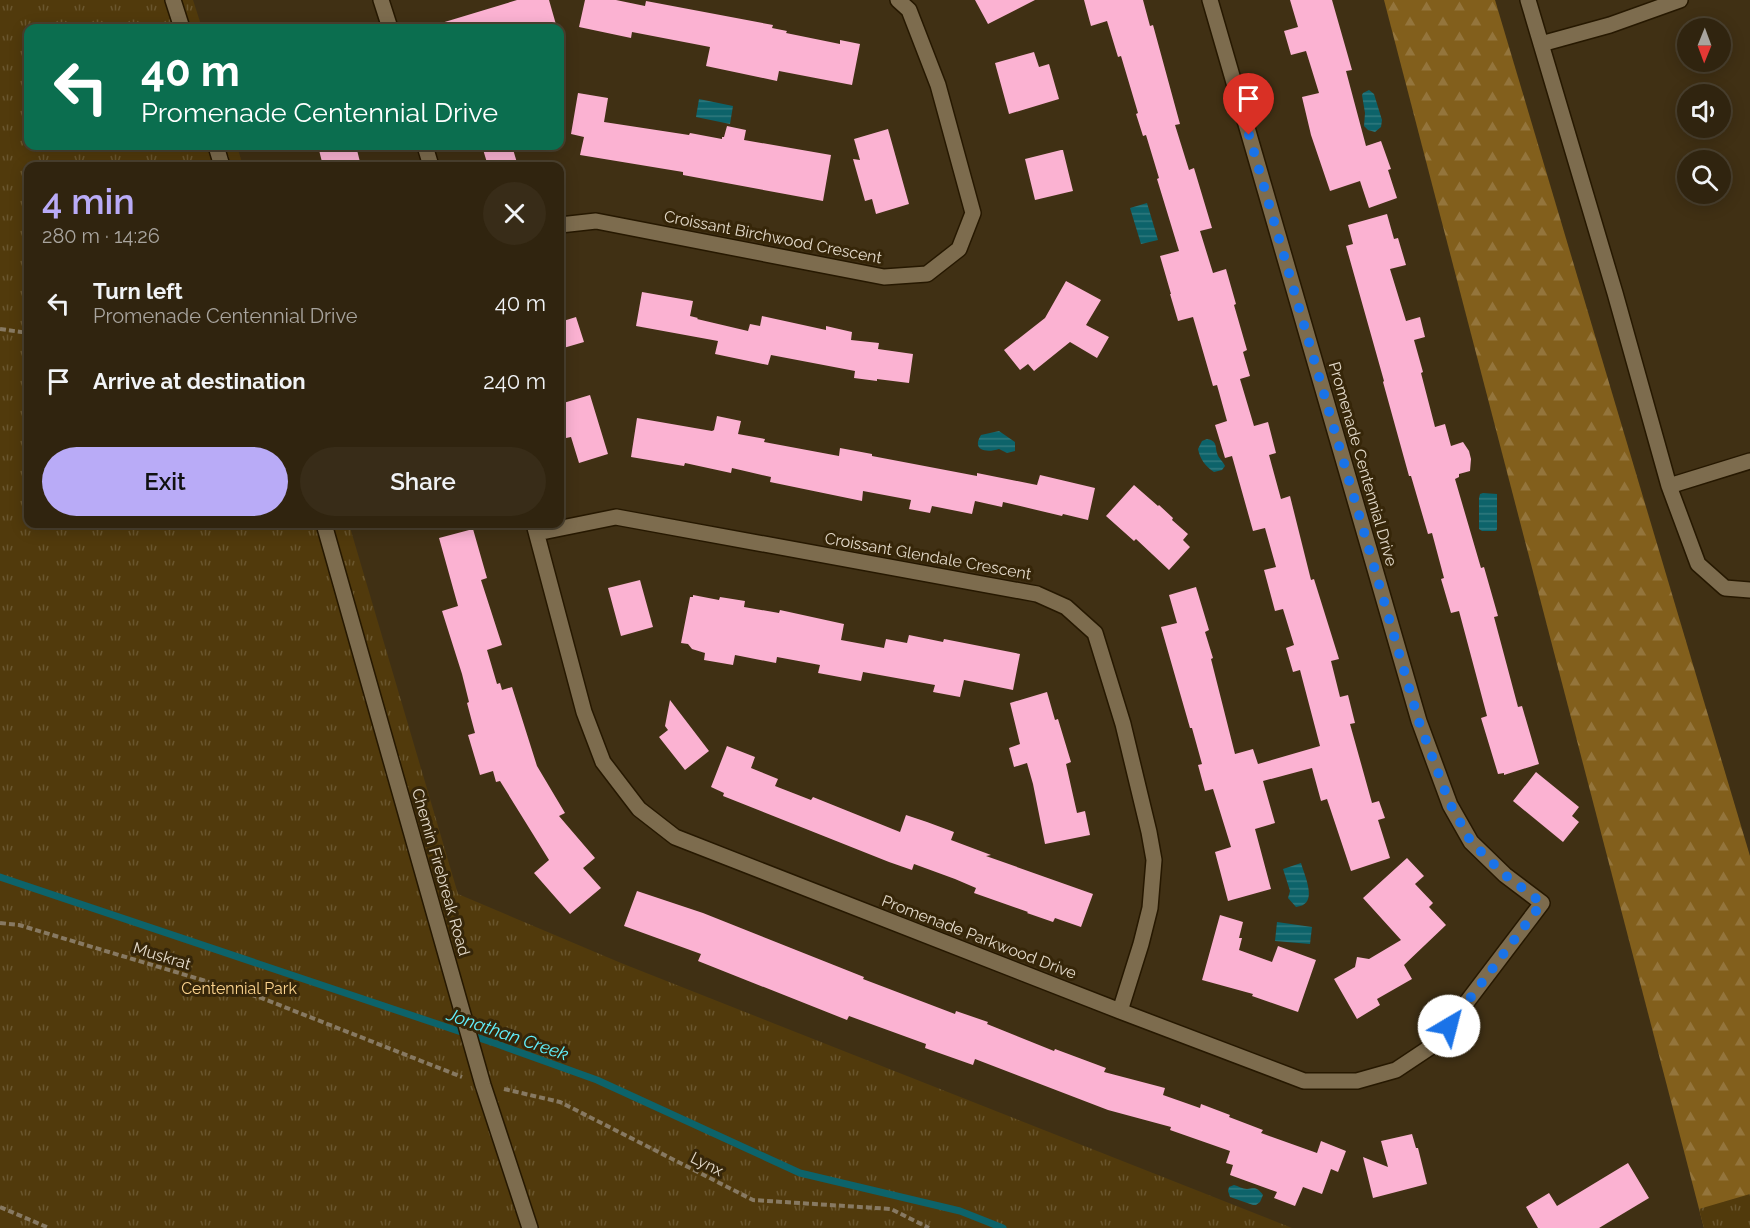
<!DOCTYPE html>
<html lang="en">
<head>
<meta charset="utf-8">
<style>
  body { margin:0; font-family:Raleway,sans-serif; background:#382c18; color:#f1f3f6; height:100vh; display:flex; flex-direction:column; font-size:22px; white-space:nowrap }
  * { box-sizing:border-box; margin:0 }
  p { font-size:20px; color:#a8a49e }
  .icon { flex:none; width:33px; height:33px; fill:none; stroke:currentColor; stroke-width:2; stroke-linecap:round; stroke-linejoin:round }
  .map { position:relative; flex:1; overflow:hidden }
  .drawer { position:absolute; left:24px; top:162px; width:540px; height:366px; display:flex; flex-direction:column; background:#30240f; border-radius:12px; box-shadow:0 3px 15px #0003,0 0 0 2px #4b412f }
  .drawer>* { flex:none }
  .banner { position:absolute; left:24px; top:24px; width:540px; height:126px; border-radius:12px; box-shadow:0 3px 15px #0003,0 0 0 2px #4b412f; background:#0b6e4f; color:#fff; overflow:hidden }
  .needle { width:39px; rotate:181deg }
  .fabs { position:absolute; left:1677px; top:18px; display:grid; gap:12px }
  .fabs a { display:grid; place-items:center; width:54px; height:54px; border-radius:50%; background:#30240f; box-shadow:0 3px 15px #0003,0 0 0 2px #4b412f; font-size:30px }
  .pin { position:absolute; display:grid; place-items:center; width:51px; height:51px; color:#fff; margin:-62px -26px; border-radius:50% 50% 50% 0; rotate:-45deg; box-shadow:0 0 6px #0007 }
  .pin .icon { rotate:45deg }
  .me { position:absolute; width:66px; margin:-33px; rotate:37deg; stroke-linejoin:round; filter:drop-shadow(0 0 4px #0008) }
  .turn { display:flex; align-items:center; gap:21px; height:126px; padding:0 18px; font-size:27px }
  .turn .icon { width:78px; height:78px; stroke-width:2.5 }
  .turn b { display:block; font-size:42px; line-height:51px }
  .round { display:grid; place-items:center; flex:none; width:63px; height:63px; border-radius:32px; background:#382c18 }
  .head { display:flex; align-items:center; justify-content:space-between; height:102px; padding:0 18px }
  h1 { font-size:36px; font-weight:600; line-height:45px; color:#b9abf7 }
  .primary-button { display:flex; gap:12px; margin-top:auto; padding:12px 18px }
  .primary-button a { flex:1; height:69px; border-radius:36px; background:#b9abf7; color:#111; font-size:24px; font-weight:600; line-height:69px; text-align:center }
  .primary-button a+a { background:#382c18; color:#f1f3f6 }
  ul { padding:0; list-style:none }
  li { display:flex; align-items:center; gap:18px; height:78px; padding:0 18px }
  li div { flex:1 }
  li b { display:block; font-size:22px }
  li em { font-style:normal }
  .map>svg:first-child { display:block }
  .forest { fill:url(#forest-firs) }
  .park { fill:url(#park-tufts) }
  .water { fill:url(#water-rules) }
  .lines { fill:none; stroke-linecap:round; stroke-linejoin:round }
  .stream { stroke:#0d636a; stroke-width:7 }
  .building { fill:#fbb2d2 }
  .minor-casing { stroke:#261800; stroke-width:18 }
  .path { stroke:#877962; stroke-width:4; stroke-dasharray:6 3; stroke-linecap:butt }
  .minor { stroke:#7d6c4e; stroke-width:15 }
  .route { stroke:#1a73e8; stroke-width:10; stroke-dasharray:0 18 }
  .labels { text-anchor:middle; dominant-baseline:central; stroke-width:6; stroke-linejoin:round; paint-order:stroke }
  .street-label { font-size:16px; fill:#e4daca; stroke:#362609 }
  .park-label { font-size:16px; fill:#fcd38e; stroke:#362609 }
  .water-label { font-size:18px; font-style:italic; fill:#61f0fd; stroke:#362609 }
</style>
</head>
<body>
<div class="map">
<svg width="1750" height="1228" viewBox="0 0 1750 1228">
  <defs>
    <pattern id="forest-firs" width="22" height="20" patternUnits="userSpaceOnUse" patternTransform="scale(1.5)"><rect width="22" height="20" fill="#825f1c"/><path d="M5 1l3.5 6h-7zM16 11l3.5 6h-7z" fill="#94753c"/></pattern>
    <pattern id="park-tufts" width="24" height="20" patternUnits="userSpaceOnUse" patternTransform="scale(1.5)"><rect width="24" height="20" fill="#513a0c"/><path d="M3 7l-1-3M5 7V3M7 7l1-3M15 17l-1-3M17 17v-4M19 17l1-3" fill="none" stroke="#6a562e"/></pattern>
    <pattern id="water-rules" width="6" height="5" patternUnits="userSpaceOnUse" patternTransform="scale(1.5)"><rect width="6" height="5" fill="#0d636a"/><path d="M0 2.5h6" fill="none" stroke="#30797e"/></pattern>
  </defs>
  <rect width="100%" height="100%" fill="#403014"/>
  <path class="forest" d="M 1384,0 L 1495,0 L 1750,856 L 1750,1228 L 1704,1228 Z"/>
  <path class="park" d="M 0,0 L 193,0 L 202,28 L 28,28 L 28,146 L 237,146 L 243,166 L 28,166 L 28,524 L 349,524 L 458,894 L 621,963 L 1292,1228 L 0,1228 Z
    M 1750,1194 L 1750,1228 L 1704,1228 L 1699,1209 Z"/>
  <path class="water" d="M 1369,90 L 1374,94 L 1382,120 L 1381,127 L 1375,132 L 1368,130 L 1364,126 L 1365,113 L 1362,95 L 1363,93 Z
    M 699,99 L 733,106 L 730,124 L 696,117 Z
    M 1147,203 L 1158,240 L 1141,244 L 1130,208 Z
    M 999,431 L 1015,442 L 1015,451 L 1007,453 L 999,449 C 987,453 971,451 981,435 Z
    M 1207,439 C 1217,441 1215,445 1217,453 C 1218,458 1223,461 1225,466 L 1222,470 L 1214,472 C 1205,466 1200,459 1198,449 L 1202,441 Z
    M 1483,493 L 1497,494 L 1497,529 L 1496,531 L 1482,531 L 1479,529 L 1479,498 L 1480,494 Z
    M 1301,863 C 1305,877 1319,905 1296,907 L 1288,898 L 1290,891 L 1283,869 Z
    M 1277,922 L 1312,927 L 1310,944 L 1275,941 Z
    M 1234,1185 C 1238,1186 1243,1189 1247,1189 C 1255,1188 1257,1187 1263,1195 L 1260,1202 L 1256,1205 L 1253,1205 L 1230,1197 L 1228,1191 L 1229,1187 Z"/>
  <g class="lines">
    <path class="stream" d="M 0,877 L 497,1044 L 597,1080 L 800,1173 L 960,1211 L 1003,1228"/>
  </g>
  <path class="building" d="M 517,0 L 549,0 L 557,28 L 439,28 L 438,24 Z
    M 585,0 L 616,0 L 645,6 L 646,1 L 773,25 L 772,28 L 787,31 L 786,33 L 840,44 L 840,40 L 860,44 L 852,85 L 779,71 L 777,81 L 706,66 L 710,47 L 632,32 L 631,38 L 579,27 Z
    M 975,0 L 1035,0 L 988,24 Z
    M 1084,0 L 1143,0 L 1150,26 L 1153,25 L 1180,124 L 1175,125 L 1189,170 L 1194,168 L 1212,228 L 1200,231 L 1213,273 L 1226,269 L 1236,304 L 1234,305 L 1247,350 L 1243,352 L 1250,376 L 1240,379 L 1254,426 L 1268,422 L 1276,453 L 1269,455 L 1281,499 L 1290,496 L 1311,580 L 1314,579 L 1339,659 L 1331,661 L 1340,697 L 1348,695 L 1355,723 L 1350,724 L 1372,803 L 1379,801 L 1385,818 L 1378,820 L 1390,858 L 1351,871 L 1327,799 L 1321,801 L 1312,768 L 1263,781 L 1275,823 L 1255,829 L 1271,889 L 1228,901 L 1215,852 L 1231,847 L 1213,789 L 1205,791 L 1198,765 L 1202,764 L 1192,728 L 1190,728 L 1161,627 L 1177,623 L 1169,595 L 1196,587 L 1209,630 L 1205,632 L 1213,658 L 1211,659 L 1235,754 L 1253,749 L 1258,764 L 1320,746 L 1300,670 L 1293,672 L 1286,648 L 1294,645 L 1283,609 L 1275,611 L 1264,570 L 1276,567 L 1265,528 L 1253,531 L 1232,456 L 1225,458 L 1215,425 L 1227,421 L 1217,385 L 1213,386 L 1193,317 L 1178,321 L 1170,294 L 1171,294 L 1160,256 L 1179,251 L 1157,179 L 1159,178 L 1146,135 L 1143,136 L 1136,114 L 1138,113 L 1121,56 L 1118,57 L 1107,21 L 1091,26 Z
    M 1290,0 L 1332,0 L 1352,70 L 1346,71 L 1366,146 L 1381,141 L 1391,169 L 1388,170 L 1397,198 L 1369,208 L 1360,181 L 1330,191 L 1311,135 L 1302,97 L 1319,93 L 1306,51 L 1291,55 L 1284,31 L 1298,27 Z
    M 1034,52 L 1039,67 L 1049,64 L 1059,99 L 1009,114 L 995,63 Z
    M 578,93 L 608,98 L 604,122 L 689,135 L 690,133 L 722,139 L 722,137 L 724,137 L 727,126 L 746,130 L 744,140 L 831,155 L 823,201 L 683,175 L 683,172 L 580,155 L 584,137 L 571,134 Z
    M 888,129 L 909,204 L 876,214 L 872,199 L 865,201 L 853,159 L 860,160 L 854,139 Z
    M 318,146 L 356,146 L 360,162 L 352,164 L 353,166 L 323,166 Z
    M 482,146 L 512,146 L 518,166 L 488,166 Z
    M 1061,150 L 1063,150 L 1073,191 L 1035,200 L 1025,159 Z
    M 1387,214 L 1394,239 L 1398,238 L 1406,265 L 1390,269 L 1406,321 L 1420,317 L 1425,337 L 1414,340 L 1423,372 L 1421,373 L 1435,427 L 1445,424 L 1451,446 L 1463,442 L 1469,451 L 1471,459 L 1470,471 L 1459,474 L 1459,477 L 1455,479 L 1481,568 L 1484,567 L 1498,616 L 1494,617 L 1518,707 L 1522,706 L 1539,764 L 1504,775 L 1504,773 L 1498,774 L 1481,718 L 1487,716 L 1459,611 L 1451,613 L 1441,579 L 1444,578 L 1432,533 L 1428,534 L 1411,476 L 1409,476 L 1383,382 L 1384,381 L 1346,246 L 1353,244 L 1348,225 Z
    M 1066,281 L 1101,300 L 1086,325 L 1109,337 L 1097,358 L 1070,342 L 1034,371 L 1028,364 L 1020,370 L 1004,350 L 1045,318 Z
    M 642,292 L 693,301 L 690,316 L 698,318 L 697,319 L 748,331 L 750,324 L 760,326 L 762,316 L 826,330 L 826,326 L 852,332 L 851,340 L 879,343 L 878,349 L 913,354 L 909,383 L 877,379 L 877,381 L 854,378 L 855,371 L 771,355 L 768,365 L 715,354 L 718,341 L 636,326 Z
    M 576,317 L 584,342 L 560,349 L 560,322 Z
    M 590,395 L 608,454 L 579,463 L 571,437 L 566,438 L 560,419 L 560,404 Z
    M 717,416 L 741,421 L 738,434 L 765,439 L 764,442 L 839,456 L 840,448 L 872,454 L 872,456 L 977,476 L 977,473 L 1037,485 L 1040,475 L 1095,488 L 1088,520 L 1063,514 L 1062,516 L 1003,502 L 1002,507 L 975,501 L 972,514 L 932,506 L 930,513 L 909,509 L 911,500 L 863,491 L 862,501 L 770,482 L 771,477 L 732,468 L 731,473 L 685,463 L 684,466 L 631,457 L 637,418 L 712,431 L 714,430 Z
    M 1134,485 L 1158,506 L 1159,505 L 1173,518 L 1172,520 L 1188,534 L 1183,540 L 1190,547 L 1169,570 L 1136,539 L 1134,541 L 1106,516 Z
    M 473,529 L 487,578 L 481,580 L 502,645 L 487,650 L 497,684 L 500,683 L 502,690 L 512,687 L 537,766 L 565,813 L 559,816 L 595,858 L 583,868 L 601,888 L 570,914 L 534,873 L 549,860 L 500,781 L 496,782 L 493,771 L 480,775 L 468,735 L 475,733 L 467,703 L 469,702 L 462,674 L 442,611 L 458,606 L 439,538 Z
    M 640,580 L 653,627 L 621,636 L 608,588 Z
    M 693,595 L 719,600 L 720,597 L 745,601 L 744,607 L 779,613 L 780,610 L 844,624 L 841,640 L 884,648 L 886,639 L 907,643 L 909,635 L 943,642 L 944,639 L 1020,654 L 1013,690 L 964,680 L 960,697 L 933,692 L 935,685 L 863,672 L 861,681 L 818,673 L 820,665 L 777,657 L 776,663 L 735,655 L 733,665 L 704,660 L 705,653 L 692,649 L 688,644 L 681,643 L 690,597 L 693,597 Z
    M 1047,692 L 1055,720 L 1058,719 L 1071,762 L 1066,764 L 1077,813 L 1085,811 L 1090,835 L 1045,844 L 1033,784 L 1027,763 L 1014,767 L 1009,748 L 1020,744 L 1010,703 Z
    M 670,700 L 709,751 L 685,770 L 659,737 L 668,730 L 665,726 Z
    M 727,746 L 755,757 L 751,768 L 778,779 L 775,786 L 811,800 L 813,797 L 900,832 L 906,815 L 927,822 L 954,832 L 951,840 L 991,855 L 986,856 L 1093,894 L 1081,927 L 1055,918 L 1053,922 L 1027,913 L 1028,912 L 974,893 L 976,888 L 955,879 L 914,864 L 912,870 L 889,862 L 723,796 L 724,793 L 711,787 Z
    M 1536,772 L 1579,807 L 1572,816 L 1579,822 L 1563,842 L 1513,801 Z
    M 1407,858 L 1424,876 L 1415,884 L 1433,903 L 1429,907 L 1446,925 L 1404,965 L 1412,979 L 1377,999 L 1380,1005 L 1357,1019 L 1334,979 L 1355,967 L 1357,957 L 1369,959 L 1401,940 L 1363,898 Z
    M 637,891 L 703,913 L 864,977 L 863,979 L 955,1014 L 956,1011 L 988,1022 L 987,1024 L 1054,1051 L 1055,1049 L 1106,1068 L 1104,1072 L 1165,1088 L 1163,1095 L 1200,1108 L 1201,1104 L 1230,1115 L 1229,1117 L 1263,1130 L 1261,1133 L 1317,1153 L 1321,1141 L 1346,1151 L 1338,1172 L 1331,1169 L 1322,1194 L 1303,1187 L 1295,1206 L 1274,1198 L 1277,1192 L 1230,1175 L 1233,1165 L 1226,1163 L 1230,1151 L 1170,1130 L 1171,1127 L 1108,1110 L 975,1059 L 973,1065 L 925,1048 L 926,1044 L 849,1016 L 847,1020 L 698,961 L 701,954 L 624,926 Z
    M 1220,915 L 1243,922 L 1239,938 L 1242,938 L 1239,950 L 1272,962 L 1278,946 L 1316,960 L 1298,1012 L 1252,996 L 1253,994 L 1202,980 Z
    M 1412,1134 L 1416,1148 L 1418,1148 L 1427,1184 L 1373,1198 L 1363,1157 L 1388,1167 L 1381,1141 Z
    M 1628,1163 L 1649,1198 L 1599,1228 L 1538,1228 L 1526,1207 L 1549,1193 L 1557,1206 Z"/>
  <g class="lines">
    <defs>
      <path id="minor" d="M 173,0 L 182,28
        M 381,0 L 390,28
        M 1528,0 L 1615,293 L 1669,486 L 1698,564 L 1725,588 L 1750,590
        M 1541,44 L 1610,25 L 1680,0
        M 216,146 L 222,166
        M 425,146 L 431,166
        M 560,225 L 596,221 L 884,277 L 927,274 L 959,249 L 973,213 L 938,85 L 909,10 L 898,0
        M 1669,486 L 1750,461
        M 324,524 L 483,1085 L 530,1228
        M 534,524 L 584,712 L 603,762 L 639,809 L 675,837 L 1120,1011 L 1304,1081 L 1357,1081 L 1396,1070 L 1435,1044 L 1542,903 L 1505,875 L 1471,842 L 1450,805 L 1419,721 L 1210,0
        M 537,533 L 616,517 L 1037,594 L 1066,607 L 1095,633 L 1123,724 L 1149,832 L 1154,860 L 1150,908 L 1141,944 L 1120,1011"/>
    </defs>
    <use href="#minor" class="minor-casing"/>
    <path class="path" d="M 0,329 L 28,333
      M 0,923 L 19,925 L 259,997 L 462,1077
      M 504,1089 L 560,1102 L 753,1200 L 891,1209 L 929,1228
      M 0,1207 L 49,1228"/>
    <use href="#minor" class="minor"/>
  </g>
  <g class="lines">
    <path class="route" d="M 1249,135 L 1419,722 L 1450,804 L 1471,842 L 1505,875 L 1542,903 L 1449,1026"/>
  </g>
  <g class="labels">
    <g class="street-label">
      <text transform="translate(773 237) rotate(11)">Croissant Birchwood Crescent</text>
      <text transform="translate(1363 464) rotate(74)">Promenade Centennial Drive</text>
      <text transform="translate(928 556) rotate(10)">Croissant Glendale Crescent</text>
      <text transform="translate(441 872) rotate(74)">Chemin Firebreak Road</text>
      <text transform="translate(979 937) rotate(21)">Promenade Parkwood Drive</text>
      <text transform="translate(162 956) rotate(17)">Muskrat</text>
      <text transform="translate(707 1164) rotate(27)">Lynx</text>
    </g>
    <g class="park-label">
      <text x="239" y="988">Centennial Park</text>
    </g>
    <g class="water-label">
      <text transform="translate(508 1034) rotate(19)">Jonathan Creek</text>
    </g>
  </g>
</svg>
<div class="fabs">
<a><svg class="needle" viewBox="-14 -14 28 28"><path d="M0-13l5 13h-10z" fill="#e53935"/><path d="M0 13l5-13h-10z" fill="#a8a49e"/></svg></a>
<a><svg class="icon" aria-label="sound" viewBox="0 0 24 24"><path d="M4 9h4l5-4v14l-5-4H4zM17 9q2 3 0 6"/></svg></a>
<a><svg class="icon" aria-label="search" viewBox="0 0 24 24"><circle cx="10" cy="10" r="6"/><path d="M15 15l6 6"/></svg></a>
</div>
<div class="pin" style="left:1249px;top:135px;background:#d93025"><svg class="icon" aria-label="arrive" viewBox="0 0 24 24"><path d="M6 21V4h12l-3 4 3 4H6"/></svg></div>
<svg class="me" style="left:1449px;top:1026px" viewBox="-20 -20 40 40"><circle r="19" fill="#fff"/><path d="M0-13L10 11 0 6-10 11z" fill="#1a73e8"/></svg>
<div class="banner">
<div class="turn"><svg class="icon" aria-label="left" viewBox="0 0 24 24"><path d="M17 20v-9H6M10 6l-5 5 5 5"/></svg><div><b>40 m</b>Promenade Centennial Drive</div></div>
</div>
<section class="drawer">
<div class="head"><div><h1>4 min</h1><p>280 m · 14:26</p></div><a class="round"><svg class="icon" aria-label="close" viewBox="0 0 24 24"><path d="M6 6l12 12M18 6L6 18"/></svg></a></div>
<ul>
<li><svg class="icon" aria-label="left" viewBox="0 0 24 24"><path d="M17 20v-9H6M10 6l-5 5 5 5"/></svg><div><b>Turn left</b><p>Promenade Centennial Drive</p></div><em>40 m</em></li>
<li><svg class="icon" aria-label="arrive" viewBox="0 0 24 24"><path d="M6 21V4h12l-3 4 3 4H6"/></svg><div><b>Arrive at destination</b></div><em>240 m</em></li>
</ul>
<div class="primary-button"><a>Exit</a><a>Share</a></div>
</section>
</div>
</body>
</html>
